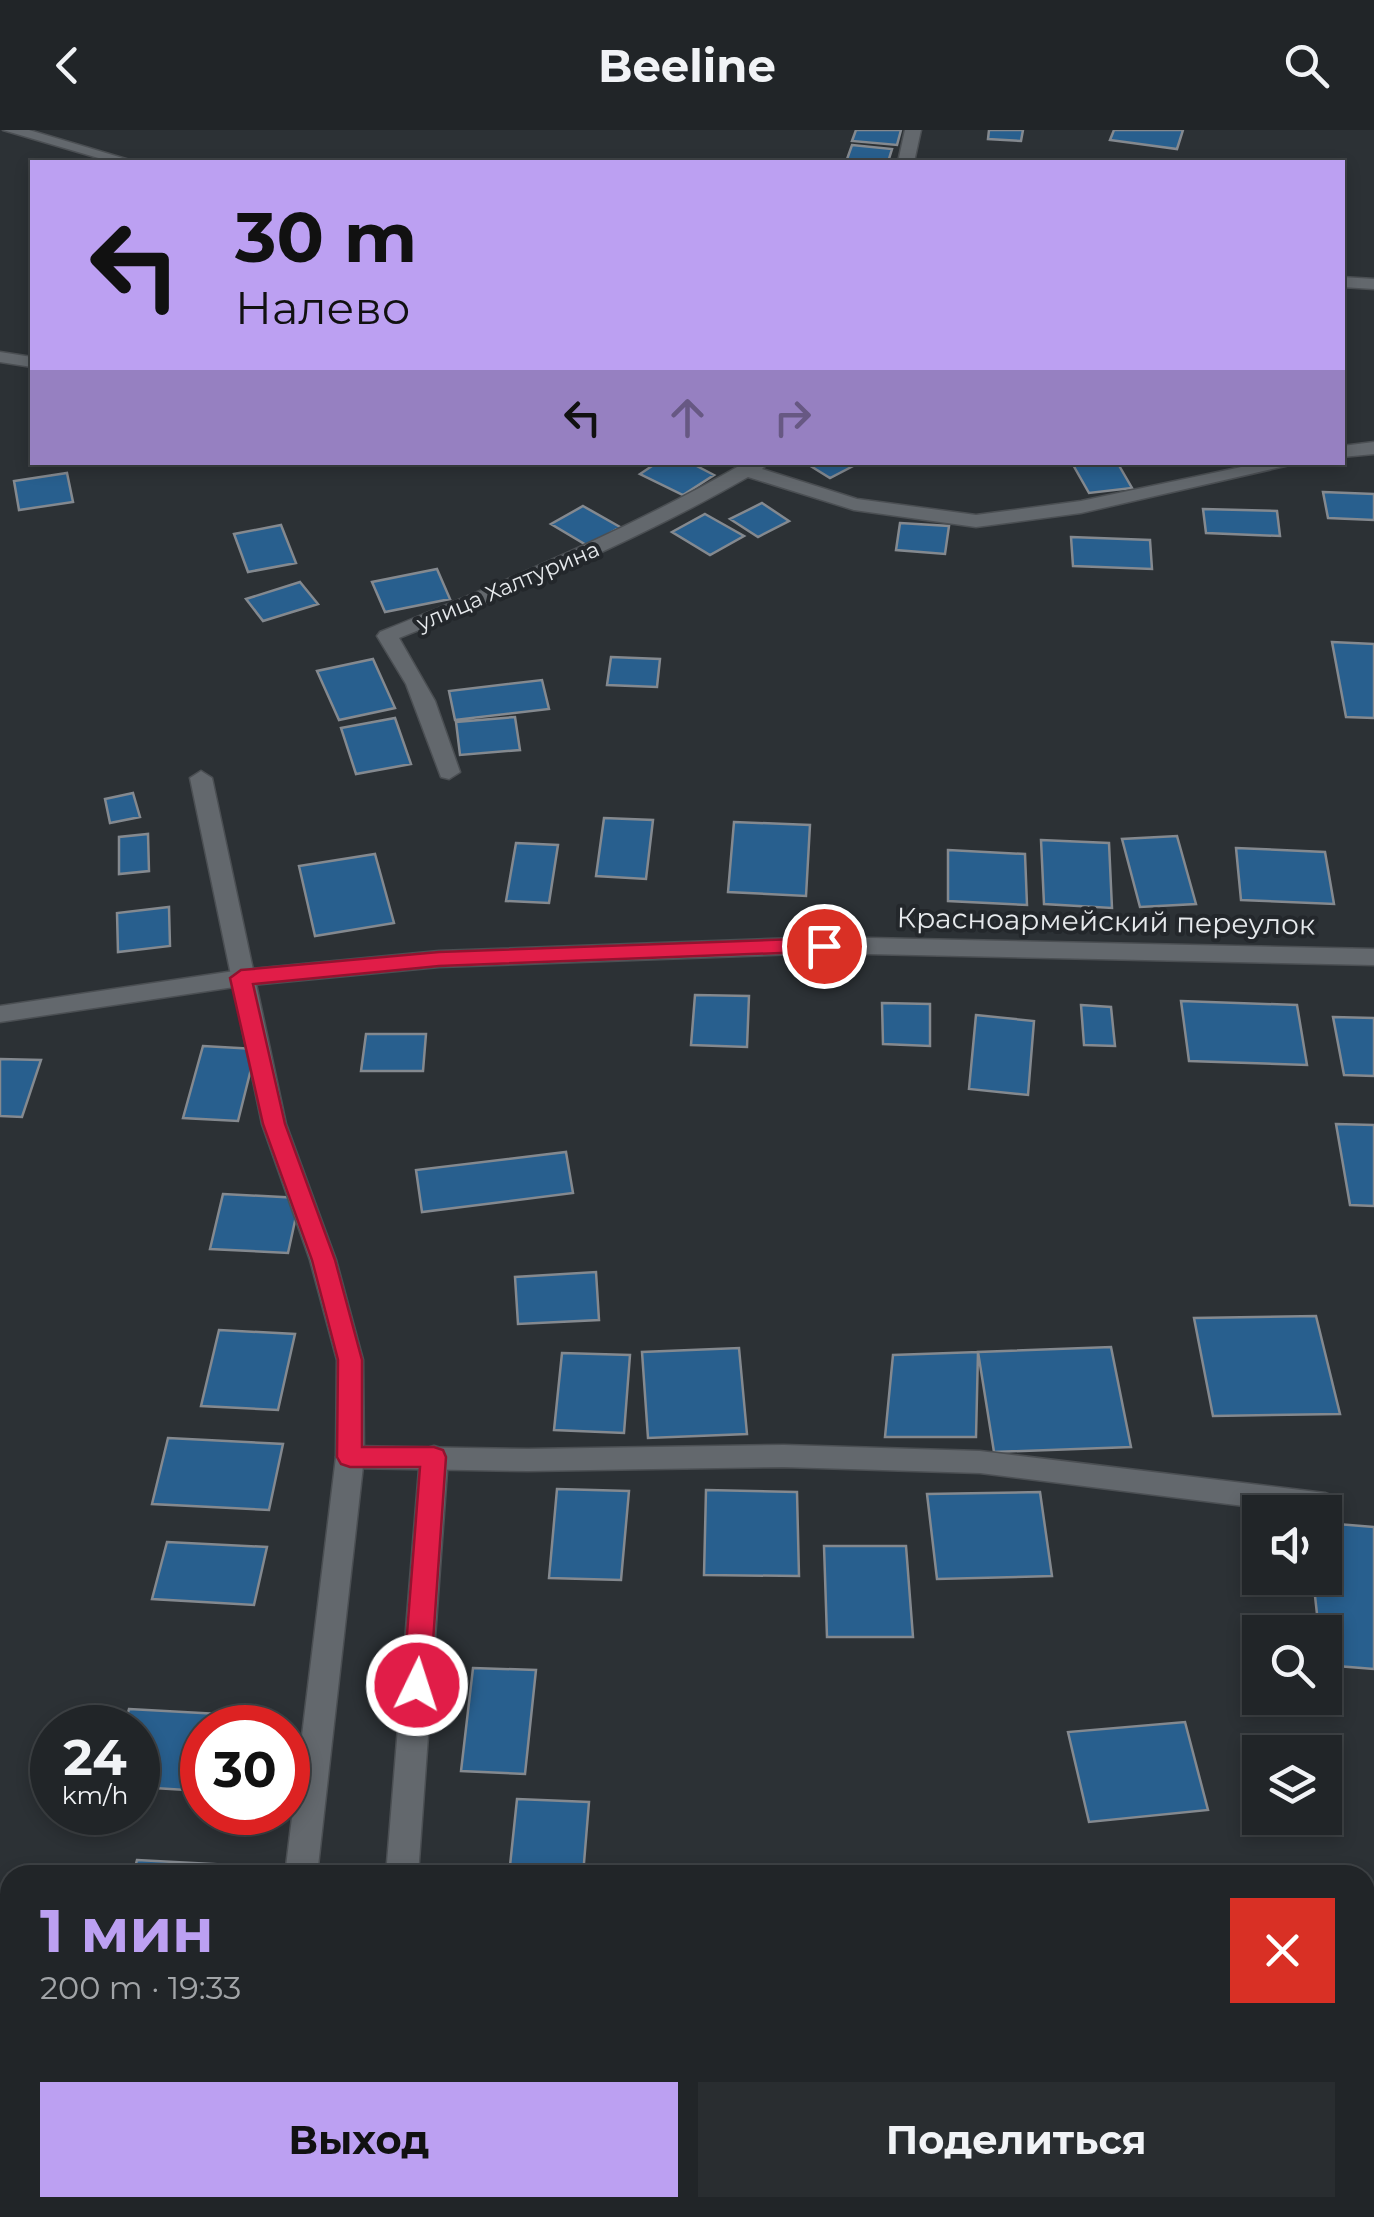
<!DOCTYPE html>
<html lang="ru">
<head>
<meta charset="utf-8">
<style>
  body { margin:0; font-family:Montserrat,sans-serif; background:#292d30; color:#f1f3f6; height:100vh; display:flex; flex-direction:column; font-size:38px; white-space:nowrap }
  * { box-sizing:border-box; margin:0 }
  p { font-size:32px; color:#a2a5a8 }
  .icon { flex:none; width:55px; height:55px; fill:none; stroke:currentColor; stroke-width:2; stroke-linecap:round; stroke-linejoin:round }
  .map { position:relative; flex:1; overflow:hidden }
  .side { position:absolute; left:0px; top:1735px; width:1375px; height:352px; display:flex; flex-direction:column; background:#212528; border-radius:30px 30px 0 0; box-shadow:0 5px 15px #0003,0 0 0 2px #3e4245 }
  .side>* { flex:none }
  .guide { position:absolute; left:30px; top:30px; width:1315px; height:305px; border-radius:0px; box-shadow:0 5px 15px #0003,0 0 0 2px #3e4245; background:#bca0f2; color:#111; overflow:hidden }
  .controls { position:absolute; left:1242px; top:1365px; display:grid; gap:20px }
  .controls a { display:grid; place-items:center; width:100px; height:100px; border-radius:0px; background:#212528; box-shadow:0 5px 15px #0003,0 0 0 2px #3e4245; font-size:50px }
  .speed { position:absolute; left:30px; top:1575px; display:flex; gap:20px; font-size:50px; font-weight:700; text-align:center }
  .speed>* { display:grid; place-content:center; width:130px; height:130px; border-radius:50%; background:#212528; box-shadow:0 5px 15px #0003,0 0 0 2px #3e4245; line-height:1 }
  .speed small { font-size:25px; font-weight:400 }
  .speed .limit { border:15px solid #d22; background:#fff; color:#111 }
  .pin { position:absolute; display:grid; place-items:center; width:85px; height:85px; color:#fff; margin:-42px; border:5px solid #fff; border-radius:50%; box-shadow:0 2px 10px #0007 }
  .me { position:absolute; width:110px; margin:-55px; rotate:4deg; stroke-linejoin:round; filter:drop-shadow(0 0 8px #0008) }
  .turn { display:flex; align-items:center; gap:35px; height:210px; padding:0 40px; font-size:45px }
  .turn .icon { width:130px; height:130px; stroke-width:2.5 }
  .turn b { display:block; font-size:70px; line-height:85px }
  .lanes { display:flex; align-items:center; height:95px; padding:0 40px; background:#0003; justify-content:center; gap:50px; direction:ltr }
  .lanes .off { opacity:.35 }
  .round { display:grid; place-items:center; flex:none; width:105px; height:105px; border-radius:0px; background:#292d30 }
  .headline { display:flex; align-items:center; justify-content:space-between; height:170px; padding:0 40px }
  h1 { font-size:60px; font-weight:700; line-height:75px; color:#bca0f2 }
  .cta { display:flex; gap:20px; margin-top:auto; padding:20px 40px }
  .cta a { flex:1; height:115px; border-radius:0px; background:#bca0f2; color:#111; font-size:40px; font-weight:700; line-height:115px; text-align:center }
  .cta a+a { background:#292d30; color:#f1f3f6 }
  header { display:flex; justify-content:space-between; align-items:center; height:130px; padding:0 40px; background:#212528; font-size:45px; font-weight:700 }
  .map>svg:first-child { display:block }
  .building { fill:#285f8e; stroke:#84898f; stroke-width:2.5 }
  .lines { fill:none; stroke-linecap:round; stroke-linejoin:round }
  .service-casing { stroke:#4b4f53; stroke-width:3 }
  .minor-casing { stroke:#4b4f53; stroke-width:3 }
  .tertiary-casing { stroke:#4b4f53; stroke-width:3 }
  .service { fill:#63686d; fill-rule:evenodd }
  .minor { fill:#63686d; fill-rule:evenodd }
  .tertiary { fill:#63686d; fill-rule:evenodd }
  .route { fill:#e11d48; stroke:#92132f; stroke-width:2.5 }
  .labels { text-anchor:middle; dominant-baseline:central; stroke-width:8; stroke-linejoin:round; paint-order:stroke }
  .far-street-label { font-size:22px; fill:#e6e9ec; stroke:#23272b }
  .street-label { font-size:28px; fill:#e6e9ec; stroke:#23272b }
</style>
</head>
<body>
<header><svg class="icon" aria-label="back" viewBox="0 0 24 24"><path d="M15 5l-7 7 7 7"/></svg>Beeline<svg class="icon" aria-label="search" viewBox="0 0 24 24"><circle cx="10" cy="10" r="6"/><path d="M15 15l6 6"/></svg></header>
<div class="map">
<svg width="1374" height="2087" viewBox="0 0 1374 2087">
  <rect width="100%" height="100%" fill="#2c3135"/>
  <path class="building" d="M 856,0 L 901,0 L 897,15 L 852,11 Z
    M 989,0 L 1023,0 L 1021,11 L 988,9 Z
    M 1114,0 L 1183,0 L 1177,19 L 1110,10 Z
    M 852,15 L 892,19 L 888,32 L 846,32 Z
    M 658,332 L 689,332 L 714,345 L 683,365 L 640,344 Z
    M 814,332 L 855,332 L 857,334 L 830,348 L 809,335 Z
    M 1117,332 L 1132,358 L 1089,363 L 1072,333 Z
    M 67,343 L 73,372 L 19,380 L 14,351 Z
    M 1323,362 L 1374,364 L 1374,390 L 1328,388 Z
    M 762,373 L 789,391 L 758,407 L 730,389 Z
    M 583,376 L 620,397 L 588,416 L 551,394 Z
    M 1203,379 L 1277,381 L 1280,406 L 1206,403 Z
    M 705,384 L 744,406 L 710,425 L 672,402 Z
    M 900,393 L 949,396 L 945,424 L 896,420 Z
    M 281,395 L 296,433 L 248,442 L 234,404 Z
    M 1071,407 L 1150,410 L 1152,439 L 1073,436 Z
    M 437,439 L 450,469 L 385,482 L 372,452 Z
    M 300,452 L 318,474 L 263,491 L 246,469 Z
    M 1332,512 L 1374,514 L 1374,588 L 1346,587 Z
    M 611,527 L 660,529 L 657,557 L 607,555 Z
    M 373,529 L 395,578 L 339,590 L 317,541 Z
    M 542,550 L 549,579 L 455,590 L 449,561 Z
    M 515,587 L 520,620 L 460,625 L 456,592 Z
    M 395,588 L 411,634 L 356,644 L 341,598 Z
    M 133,663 L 140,687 L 110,693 L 105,669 Z
    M 604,688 L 653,690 L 646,749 L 596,746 Z
    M 734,692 L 810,695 L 806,766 L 728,762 Z
    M 148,704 L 149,741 L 119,744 L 119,707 Z
    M 1177,706 L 1196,774 L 1140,777 L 1122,709 Z
    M 1041,710 L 1109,713 L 1112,778 L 1044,774 Z
    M 516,713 L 558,715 L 549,773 L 506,771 Z
    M 1236,718 L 1325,722 L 1334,774 L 1241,770 Z
    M 948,720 L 1025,724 L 1027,775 L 948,771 Z
    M 375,724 L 394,793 L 315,806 L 299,736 Z
    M 169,777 L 170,816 L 118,822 L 117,783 Z
    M 695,865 L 749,866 L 747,917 L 691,915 Z
    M 1181,871 L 1297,875 L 1307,935 L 1189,931 Z
    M 882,873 L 930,874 L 930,916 L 883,914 Z
    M 1081,875 L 1111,877 L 1115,916 L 1084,915 Z
    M 976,885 L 1034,891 L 1028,965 L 969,959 Z
    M 1333,887 L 1374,888 L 1374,946 L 1344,945 Z
    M 366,904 L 426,904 L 423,941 L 361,941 Z
    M 203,916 L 256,919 L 238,991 L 183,988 Z
    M 0,929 L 41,930 L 22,987 L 0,986 Z
    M 1336,994 L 1374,995 L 1374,1076 L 1350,1075 Z
    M 566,1022 L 573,1063 L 422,1082 L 416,1040 Z
    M 223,1064 L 300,1068 L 288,1123 L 210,1119 Z
    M 596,1142 L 599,1190 L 518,1194 L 515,1147 Z
    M 1316,1186 L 1340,1284 L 1213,1286 L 1194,1188 Z
    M 219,1200 L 295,1204 L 278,1280 L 201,1276 Z
    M 1111,1217 L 1131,1317 L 994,1322 L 978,1222 Z
    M 739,1218 L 747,1304 L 648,1308 L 642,1222 Z
    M 978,1222 L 976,1307 L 885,1307 L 893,1225 Z
    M 562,1223 L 630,1225 L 624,1303 L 554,1300 Z
    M 168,1308 L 283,1314 L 269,1380 L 152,1374 Z
    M 557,1359 L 629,1361 L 621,1450 L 549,1448 Z
    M 706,1360 L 797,1362 L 799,1446 L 704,1445 Z
    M 1040,1362 L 1052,1446 L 937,1449 L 927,1364 Z
    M 1325,1393 L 1374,1397 L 1374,1539 L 1325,1535 L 1325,1502 L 1319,1502 L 1313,1448 L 1325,1448 Z
    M 167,1412 L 267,1417 L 254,1475 L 152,1469 Z
    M 824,1416 L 906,1416 L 913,1507 L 827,1507 Z
    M 473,1538 L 536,1540 L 525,1644 L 461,1641 Z
    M 129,1579 L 257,1586 L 254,1598 L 202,1598 L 202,1661 L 138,1657 L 138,1598 L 124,1598 Z
    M 1185,1592 L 1208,1680 L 1089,1692 L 1068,1602 Z
    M 517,1669 L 589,1672 L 583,1745 L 509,1745 Z
    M 137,1730 L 230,1735 L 228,1745 L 133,1745 Z
    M 1365,1995 L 1374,1995 L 1374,2068 L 1365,2067 Z
    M 86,2078 L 195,2078 L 193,2087 L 84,2087 Z
    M 661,2078 L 808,2078 L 808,2087 L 660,2087 Z
    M 866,2078 L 988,2081 L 988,2087 L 866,2087 Z"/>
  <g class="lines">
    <defs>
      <path id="service" d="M 0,222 L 32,227 L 32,237 L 0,232 Z
        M 784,1315 L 980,1321 L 1325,1363 L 1335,1367 L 1339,1375 L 1335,1383 L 1325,1387 L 1325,1382 L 1292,1382 L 980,1343 L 784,1337 L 528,1341 L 350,1338 L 340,1335 L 336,1327 L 340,1319 L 350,1316 L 528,1319 Z"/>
      <path id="minor" d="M 3,0 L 29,0 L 136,32 L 112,32 Z
        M 905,0 L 921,0 L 914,32 L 898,32 Z
        M 1342,147 L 1374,149 L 1374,159 L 1342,157 Z
        M 1374,312 L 1374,324 L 1342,327 L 1342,316 Z
        M 746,332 L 769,332 L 762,339 L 857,369 L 976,385 L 1081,371 L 1265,332 L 1303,332 L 1081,383 L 976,397 L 854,380 L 748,347 C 636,411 519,460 399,508 L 435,571 L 460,642 L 449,649 L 441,647 L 406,554 L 377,506 L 380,502 C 506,451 628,400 746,332 Z
        M 201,641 L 212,648 L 286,994 L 336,1130 L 363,1230 L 364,1327 L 317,1745 L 285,1745 L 336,1327 L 337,1230 L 310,1130 L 262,994 L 190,648 Z
        M 434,1316 L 444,1319 L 448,1327 L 418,1745 L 386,1745 L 420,1327 L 424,1319 Z
        M 245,2078 L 279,2078 L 277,2087 L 243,2087 Z
        M 360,2078 L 394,2078 L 394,2087 L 360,2087 Z"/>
      <path id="tertiary" d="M 824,807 L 1374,819 L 1374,835 L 824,823 L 439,837 L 241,856 L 0,892 L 0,876 L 241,840 L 439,821 Z"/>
    </defs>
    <use href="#service" class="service-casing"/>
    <use href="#minor" class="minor-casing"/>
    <use href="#tertiary" class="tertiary-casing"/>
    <use href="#service" class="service"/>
    <use href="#minor" class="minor"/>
    <use href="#tertiary" class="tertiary"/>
  </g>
  <path class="route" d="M 824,808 L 831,810 L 834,816 L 831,821 L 439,836 L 253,854 L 285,994 L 335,1130 L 362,1230 L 362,1317 L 434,1317 L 443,1320 L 446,1327 L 430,1555 L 426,1563 L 417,1567 L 407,1563 L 403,1555 L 420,1337 L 350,1337 L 341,1334 L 337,1327 L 338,1230 L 312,1130 L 263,994 L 230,848 L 241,840 L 439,822 Z"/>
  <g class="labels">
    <g class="far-street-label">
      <text transform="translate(508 456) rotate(-23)">улица Халтурина</text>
    </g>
    <g class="street-label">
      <text transform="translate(1106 791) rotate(1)">Красноармейский переулок</text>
    </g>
  </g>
</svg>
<div class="controls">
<a><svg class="icon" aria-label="sound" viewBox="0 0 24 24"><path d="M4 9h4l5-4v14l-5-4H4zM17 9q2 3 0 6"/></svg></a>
<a><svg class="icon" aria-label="search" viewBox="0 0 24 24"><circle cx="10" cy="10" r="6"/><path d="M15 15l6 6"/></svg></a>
<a><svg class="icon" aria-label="layers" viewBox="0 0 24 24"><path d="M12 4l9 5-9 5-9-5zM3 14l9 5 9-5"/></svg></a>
</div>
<div class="speed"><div>24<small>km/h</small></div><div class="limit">30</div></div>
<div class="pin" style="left:824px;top:816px;background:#d93025"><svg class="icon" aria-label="arrive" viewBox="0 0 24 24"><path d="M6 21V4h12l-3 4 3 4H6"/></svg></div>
<svg class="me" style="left:417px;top:1555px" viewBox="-20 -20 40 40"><circle r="17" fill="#e11d48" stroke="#fff" stroke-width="3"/><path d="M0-11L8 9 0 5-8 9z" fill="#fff"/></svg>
<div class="guide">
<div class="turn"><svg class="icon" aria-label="left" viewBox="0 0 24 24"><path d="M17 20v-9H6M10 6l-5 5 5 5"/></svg><div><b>30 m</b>Налево</div></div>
<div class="lanes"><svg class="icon" aria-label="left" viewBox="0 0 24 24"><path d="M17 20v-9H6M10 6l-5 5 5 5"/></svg><svg class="icon off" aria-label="ahead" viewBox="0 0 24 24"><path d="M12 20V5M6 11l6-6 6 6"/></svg><svg class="icon off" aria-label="right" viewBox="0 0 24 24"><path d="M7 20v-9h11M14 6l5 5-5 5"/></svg></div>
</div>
<section class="side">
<div class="headline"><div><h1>1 мин</h1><p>200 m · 19:33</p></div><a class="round" style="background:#d93025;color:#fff"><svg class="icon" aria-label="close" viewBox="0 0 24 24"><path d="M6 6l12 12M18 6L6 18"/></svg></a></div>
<div class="cta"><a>Выход</a><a>Поделиться</a></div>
</section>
</div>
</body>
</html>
